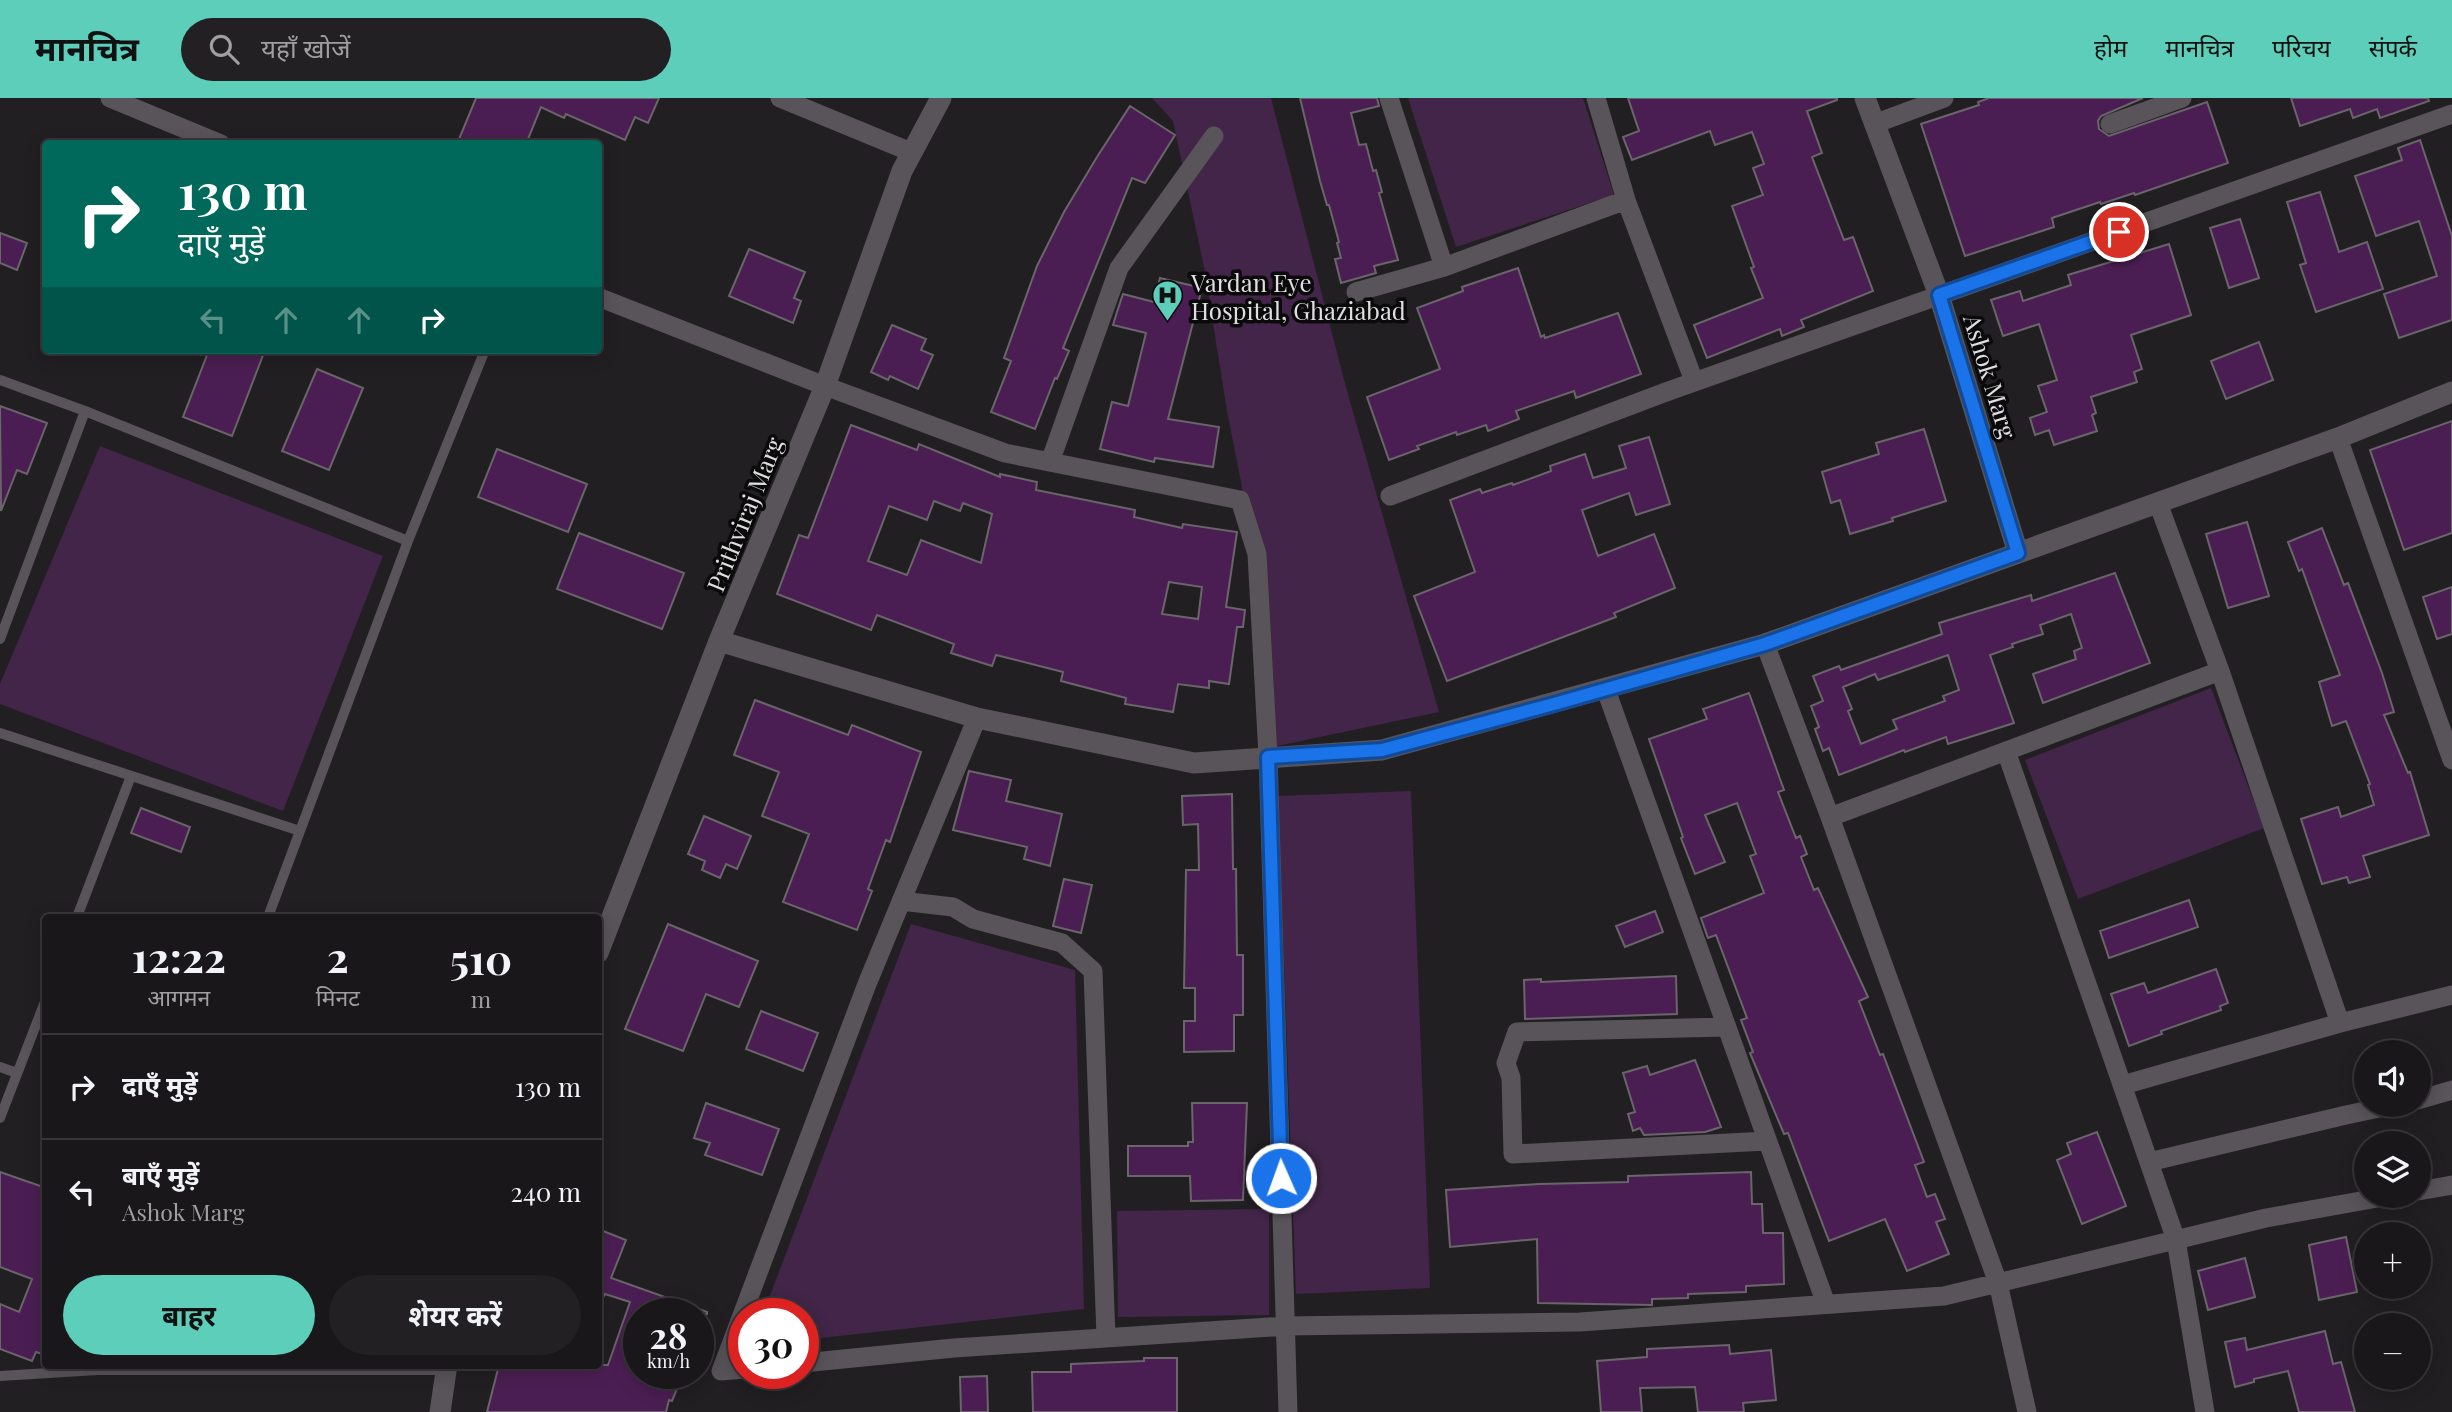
<!DOCTYPE html>
<html lang="hi">
<head>
<meta charset="utf-8">
<style>
  body { margin:0; font-family:"Playfair Display","Noto Sans Devanagari",serif; background:#232023; color:#f1f3f6; height:100vh; display:flex; flex-direction:column; font-size:26px; white-space:nowrap }
  * { box-sizing:border-box; margin:0 }
  p { font-size:23px; color:#9f9fa2 }
  .icon { flex:none; width:38px; height:38px; fill:none; stroke:currentColor; stroke-width:2; stroke-linecap:round; stroke-linejoin:round }
  .map { position:relative; flex:1; overflow:hidden }
  .details { position:absolute; left:42px; top:816px; width:560px; height:455px; display:flex; flex-direction:column; background:#1a171a; border-radius:7px; box-shadow:0 4px 18px #0003,0 0 0 2px #383639 }
  .details>* { flex:none }
  .guide { position:absolute; left:42px; top:42px; width:560px; height:214px; border-radius:7px; box-shadow:0 4px 18px #0003,0 0 0 2px #383639; background:#00695c; color:#fff; overflow:hidden }
  .buttons { position:absolute; left:2354px; top:942px; display:grid; gap:14px }
  .buttons a { display:grid; place-items:center; width:77px; height:77px; border-radius:50%; background:#1a171a; box-shadow:0 4px 18px #0003,0 0 0 2px #383639; font-size:35px }
  .speed { position:absolute; left:623px; top:1200px; display:flex; gap:14px; font-size:35px; font-weight:700; text-align:center }
  .speed>* { display:grid; place-content:center; width:91px; height:91px; border-radius:50%; background:#1a171a; box-shadow:0 4px 18px #0003,0 0 0 2px #383639; line-height:1 }
  .speed small { font-size:18px; font-weight:400 }
  .speed .limit { border:10px solid #d22; background:#fff; color:#111 }
  .pin { position:absolute; display:grid; place-items:center; width:60px; height:60px; color:#fff; margin:-30px; border:4px solid #fff; border-radius:50%; box-shadow:0 2px 7px #0007 }
  .me { position:absolute; width:77px; margin:-38px; rotate:358deg; stroke-linejoin:round; filter:drop-shadow(0 0 5px #0008) }
  .turn { display:flex; align-items:center; gap:24px; height:147px; padding:0 21px; font-size:32px }
  .turn .icon { width:91px; height:91px; stroke-width:2.5 }
  .turn b { display:block; font-size:49px; line-height:60px }
  .lanes { display:flex; align-items:center; height:66px; padding:0 21px; background:#0003; justify-content:center; gap:35px; direction:ltr }
  .lanes .off { opacity:.35 }
  .eta { display:flex; justify-content:space-evenly; align-items:center; height:119px; text-align:center }
  .eta b { font-size:42px; font-weight:700; line-height:49px }
  .button { display:flex; gap:14px; margin-top:auto; padding:14px 21px }
  .button a { flex:1; height:80px; border-radius:42px; background:#5dceb9; color:#111; font-size:28px; font-weight:700; line-height:80px; text-align:center }
  .button a+a { background:#232023; color:#f1f3f6 }
  ul { padding:0; list-style:none }
  li { display:flex; align-items:center; gap:21px; height:105px; padding:0 21px; border-top:2px solid #383639 }
  li div { flex:1 }
  li b { display:block; font-size:26px }
  li em { font-style:normal }
  header { display:flex; align-items:center; gap:42px; box-sizing:border-box; height:98px; padding:0 35px; background:#5dceb9; color:#111 }
  header strong { font-size:33px }
  nav { display:flex; gap:38px; margin-inline-start:auto; font-size:24px }
  .search { width:490px; height:63px; background:#232023; display:flex; align-items:center; gap:18px; box-sizing:border-box; padding:0 24px; border-radius:38px; color:#9f9fa2; font-size:26px }
  .map>svg:first-child { display:block }
  .green { fill:#422548 }
  .building { fill:#4b1e53; stroke:#69656a; stroke-width:2; fill-rule:evenodd }
  .lines { fill:none; stroke-linecap:round; stroke-linejoin:round }
  .lane { stroke:#585459; stroke-width:10 }
  .street { stroke:#585459; stroke-width:19 }
  .secondary { stroke:#585459; stroke-width:21 }
  .route-casing { stroke:#114b97; stroke-width:18 }
  .route { stroke:#1a73e8; stroke-width:12 }
  .labels { text-anchor:middle; dominant-baseline:central; stroke-width:7; stroke-linejoin:round; paint-order:stroke }
  .poi-label { font-size:24px; fill:#e0dee1; stroke:#0b0a0b; text-anchor:start }
  .street-label { font-size:24px; fill:#e0dee1; stroke:#0b0a0b }
</style>
</head>
<body>
<header>
<strong>मानचित्र</strong>
<div class="search"><svg class="icon" aria-label="search" viewBox="0 0 24 24"><circle cx="10" cy="10" r="6"/><path d="M15 15l6 6"/></svg>यहाँ खोजें</div>
<nav><a>होम</a><a>मानचित्र</a><a>परिचय</a><a>संपर्क</a></nav>
</header>
<div class="map">
<svg width="2452" height="1314" viewBox="0 0 2452 1314">
  <rect width="100%" height="100%" fill="#221f23"/>
  <path class="green" d="M 1152,0 L 1271,0 L 1347,293 L 1439,614 L 1277,648 L 1241,384 L 1227,313 L 1204,169 L 1173,23 Z
    M 1408,0 L 1583,0 L 1614,97 L 1456,149 Z
    M 100,348 L 383,458 L 283,713 L 0,606 L 0,586 Z
    M 2211,590 L 2264,730 L 2078,801 L 2025,662 Z
    M 1411,693 L 1430,1190 L 1296,1196 L 1278,698 Z
    M 911,826 L 1075,872 L 1084,1211 L 803,1242 L 803,1216 L 763,1216 Z
    M 1269,1111 L 1269,1217 L 1118,1219 L 1117,1113 Z"/>
  <path class="building" d="M 476,0 L 659,0 L 648,25 L 635,19 L 625,42 L 566,16 L 564,20 L 541,9 L 526,46 L 457,46 Z
    M 1300,0 L 1377,0 L 1379,8 L 1351,15 L 1359,47 L 1366,46 L 1373,73 L 1376,72 L 1382,94 L 1379,95 L 1398,162 L 1374,168 L 1376,175 L 1341,185 L 1335,161 L 1341,160 L 1337,145 L 1339,144 L 1329,107 L 1327,107 L 1320,83 Z
    M 1628,0 L 1837,0 L 1837,2 L 1807,13 L 1822,55 L 1812,59 L 1844,142 L 1853,139 L 1873,193 L 1801,222 L 1804,229 L 1782,238 L 1780,231 L 1707,260 L 1694,227 L 1763,200 L 1751,170 L 1754,169 L 1732,108 L 1763,97 L 1753,70 L 1764,66 L 1752,34 L 1715,47 L 1710,33 L 1632,62 L 1623,39 L 1639,33 Z
    M 1989,0 L 2143,0 L 2101,18 L 2098,23 L 2099,31 L 2109,38 L 2207,4 L 2228,65 L 2135,97 L 2134,95 L 2101,106 L 2100,104 L 2052,120 L 2054,129 L 1965,158 L 1921,26 L 1979,7 L 1978,4 Z
    M 2291,0 L 2428,0 L 2429,3 L 2380,20 L 2377,11 L 2353,20 L 2350,11 L 2300,28 Z
    M 1130,8 L 1175,37 L 1145,85 L 1132,80 L 1063,250 L 1069,253 L 1057,281 L 1055,280 L 1035,331 L 991,314 L 1011,263 L 1004,260 L 1037,168 L 1064,114 L 1097,59 Z
    M 2420,42 L 2452,138 L 2452,222 L 2399,240 L 2384,196 L 2437,178 L 2419,123 L 2376,138 L 2355,78 L 2402,62 L 2398,50 Z
    M 2320,94 L 2339,154 L 2367,144 L 2383,191 L 2316,214 L 2300,167 L 2306,165 L 2287,104 Z
    M 2240,121 L 2259,180 L 2229,190 L 2210,130 Z
    M 0,135 L 27,145 L 17,172 L 0,165 Z
    M 2169,146 L 2191,217 L 2131,237 L 2142,271 L 2134,274 L 2137,284 L 2091,299 L 2096,315 L 2092,317 L 2097,333 L 2054,347 L 2049,332 L 2035,337 L 2030,320 L 2047,314 L 2038,288 L 2057,282 L 2039,226 L 2003,238 L 1991,202 L 2020,193 L 2023,203 L 2071,187 L 2068,177 Z
    M 749,151 L 805,174 L 794,200 L 801,203 L 793,225 L 729,198 Z
    M 1518,170 L 1541,239 L 1544,237 L 1545,240 L 1618,215 L 1641,276 L 1576,300 L 1574,293 L 1516,313 L 1519,321 L 1488,333 L 1486,327 L 1457,337 L 1456,334 L 1417,348 L 1419,351 L 1389,362 L 1367,299 L 1440,271 L 1417,210 L 1463,193 L 1462,189 Z
    M 1160,180 L 1202,190 L 1168,321 L 1219,329 L 1213,369 L 1155,360 L 1154,364 L 1100,351 L 1112,304 L 1128,308 L 1146,235 L 1113,227 L 1117,214 L 1123,196 L 1154,204 Z
    M 892,227 L 926,241 L 921,252 L 933,257 L 918,291 L 890,278 L 888,282 L 871,274 Z
    M 2259,244 L 2273,282 L 2226,301 L 2211,263 Z
    M 209,252 L 265,252 L 232,338 L 183,319 Z
    M 317,271 L 363,290 L 329,372 L 282,353 Z
    M 0,308 L 47,325 L 27,376 L 17,372 L 1,413 Z
    M 2452,323 L 2452,435 L 2404,452 L 2370,352 Z
    M 851,327 L 917,352 L 919,346 L 1000,379 L 1000,376 L 1037,384 L 1036,392 L 1135,412 L 1134,419 L 1182,430 L 1183,426 L 1237,434 L 1226,509 L 1245,512 L 1243,529 L 1237,529 L 1229,586 L 1209,583 L 1209,590 L 1178,586 L 1173,614 L 1125,606 L 1126,600 L 1061,583 L 1063,574 L 996,557 L 992,568 L 951,555 L 954,546 L 877,517 L 871,532 L 777,496 L 799,437 L 808,440 ZM 934,403 L 960,413 L 963,405 L 992,416 L 981,465 L 921,442 L 907,477 L 868,463 L 889,408 L 927,422 ZM 1169,484 L 1202,489 L 1198,521 L 1162,516 Z
    M 1924,331 L 1946,403 L 1892,420 L 1893,423 L 1850,436 L 1840,402 L 1831,405 L 1822,374 L 1879,356 L 1876,345 Z
    M 1649,339 L 1670,406 L 1636,417 L 1629,395 L 1582,412 L 1598,458 L 1654,436 L 1675,490 L 1614,515 L 1616,519 L 1447,583 L 1414,498 L 1475,474 L 1450,402 L 1480,391 L 1482,395 L 1512,385 L 1513,387 L 1551,373 L 1550,368 L 1585,356 L 1593,380 L 1626,370 L 1619,348 Z
    M 497,351 L 587,386 L 568,434 L 478,399 Z
    M 2247,424 L 2269,498 L 2228,510 L 2206,436 Z
    M 2322,430 L 2344,487 L 2348,485 L 2382,575 L 2394,614 L 2384,617 L 2408,675 L 2410,674 L 2429,737 L 2363,758 L 2370,779 L 2349,785 L 2347,779 L 2322,786 L 2301,721 L 2338,709 L 2341,719 L 2374,707 L 2368,687 L 2370,686 L 2346,623 L 2332,628 L 2319,584 L 2340,577 L 2302,471 L 2299,473 L 2288,444 Z
    M 579,435 L 684,475 L 662,531 L 557,491 Z
    M 2115,475 L 2150,565 L 2043,605 L 2033,576 L 2076,561 L 2074,553 L 2082,550 L 2071,516 L 2040,527 L 2043,536 L 2012,546 L 2013,549 L 1990,557 L 2014,625 L 1948,646 L 1946,639 L 1905,654 L 1904,652 L 1839,677 L 1829,650 L 1823,653 L 1815,631 L 1819,629 L 1811,608 L 1823,603 L 1813,578 L 1839,568 L 1841,572 L 1942,536 L 1939,525 L 2031,497 L 2032,503 ZM 1948,557 L 1959,592 L 1943,598 L 1945,603 L 1893,622 L 1897,631 L 1861,646 L 1848,613 L 1852,611 L 1843,589 L 1875,576 L 1878,582 Z
    M 2452,489 L 2452,536 L 2437,541 L 2423,499 Z
    M 1749,595 L 1784,692 L 1778,694 L 1796,740 L 1800,738 L 1807,756 L 1801,759 L 1814,792 L 1818,790 L 1868,899 L 1859,903 L 1880,957 L 1883,956 L 1924,1064 L 1915,1067 L 1927,1099 L 1935,1096 L 1945,1121 L 1936,1124 L 1949,1156 L 1907,1173 L 1885,1121 L 1829,1143 L 1788,1035 L 1784,1036 L 1750,955 L 1753,954 L 1741,922 L 1747,920 L 1716,837 L 1708,840 L 1701,820 L 1764,795 L 1750,758 L 1756,756 L 1737,705 L 1705,717 L 1725,764 L 1695,776 L 1681,740 L 1683,739 L 1649,641 L 1707,621 L 1703,611 Z
    M 755,602 L 848,637 L 852,627 L 921,654 L 890,744 L 886,742 L 868,791 L 872,793 L 857,832 L 783,804 L 809,736 L 762,718 L 779,674 L 734,657 Z
    M 969,673 L 1011,682 L 1006,703 L 1062,716 L 1050,768 L 1024,761 L 1027,749 L 953,732 Z
    M 1232,696 L 1233,771 L 1236,771 L 1237,857 L 1243,857 L 1243,917 L 1234,917 L 1234,953 L 1184,954 L 1184,923 L 1195,923 L 1195,890 L 1184,890 L 1186,772 L 1199,772 L 1198,726 L 1183,727 L 1182,698 Z
    M 141,710 L 190,729 L 181,754 L 131,735 Z
    M 704,718 L 751,738 L 737,771 L 726,766 L 720,780 L 702,772 L 705,763 L 688,756 Z
    M 1064,781 L 1092,787 L 1081,835 L 1053,828 Z
    M 2189,802 L 2198,829 L 2109,860 L 2100,833 Z
    M 1655,813 L 1663,834 L 1625,849 L 1616,828 Z
    M 668,826 L 758,863 L 739,909 L 706,896 L 683,953 L 625,931 Z
    M 2216,871 L 2228,905 L 2220,908 L 2221,912 L 2161,933 L 2162,936 L 2129,948 L 2111,896 L 2144,885 L 2148,895 Z
    M 1676,878 L 1677,916 L 1525,921 L 1524,882 L 1541,881 L 1541,884 Z
    M 761,913 L 818,935 L 803,973 L 746,951 Z
    M 1695,962 L 1721,1029 L 1705,1034 L 1644,1037 L 1640,1030 L 1633,1033 L 1628,1016 L 1635,1014 L 1623,975 L 1647,968 L 1650,977 Z
    M 706,1005 L 779,1031 L 762,1077 L 705,1057 L 710,1045 L 694,1040 Z
    M 1192,1005 L 1247,1005 L 1243,1102 L 1191,1103 L 1190,1078 L 1128,1078 L 1128,1048 L 1188,1048 L 1188,1044 L 1193,1044 Z
    M 2097,1034 L 2126,1108 L 2082,1126 L 2057,1062 L 2071,1056 L 2067,1045 Z
    M 0,1074 L 46,1090 L 46,1257 L 36,1254 L 32,1263 L 0,1251 L 0,1206 L 19,1214 L 32,1181 L 0,1169 Z
    M 1751,1074 L 1752,1106 L 1762,1106 L 1763,1135 L 1783,1135 L 1784,1186 L 1746,1188 L 1746,1194 L 1688,1196 L 1688,1200 L 1652,1201 L 1652,1207 L 1538,1205 L 1537,1141 L 1450,1149 L 1446,1092 L 1539,1086 L 1628,1084 L 1628,1078 Z
    M 598,1131 L 626,1142 L 611,1180 L 707,1214 L 707,1216 L 639,1216 L 639,1276 L 683,1276 L 672,1303 L 669,1302 L 666,1314 L 487,1314 L 499,1267 L 608,1267 L 630,1204 L 605,1196 L 598,1209 Z
    M 2346,1139 L 2357,1194 L 2319,1202 L 2309,1147 Z
    M 2245,1160 L 2255,1199 L 2208,1212 L 2198,1173 Z
    M 2325,1233 L 2333,1266 L 2341,1264 L 2355,1314 L 2299,1314 L 2288,1273 L 2254,1281 L 2254,1284 L 2235,1289 L 2225,1244 L 2245,1240 L 2247,1252 Z
    M 1729,1247 L 1730,1256 L 1771,1252 L 1776,1302 L 1743,1305 L 1744,1314 L 1698,1314 L 1695,1289 L 1640,1290 L 1642,1314 L 1601,1314 L 1597,1263 L 1647,1259 L 1647,1251 Z
    M 1144,1260 L 1177,1260 L 1177,1314 L 1033,1314 L 1032,1274 L 1071,1274 L 1071,1266 L 1144,1263 Z
    M 987,1278 L 988,1314 L 961,1314 L 960,1279 Z"/>
  <g class="lines">
    <path class="lane" d="M 0,282 L 85,313 L 408,443
      M 0,541 L 85,313
      M 0,635 L 300,733
      M 77,819 L 131,678
      M 268,819 L 408,443 L 485,252
      M 0,969 L 17,975
      M 0,1020 L 46,901
      M 99,1267 L 97,1272 L 446,1272
      M 0,1278 L 97,1272"/>
    <path class="street" d="M 110,0 L 221,46
      M 780,0 L 911,54
      M 1389,0 L 1444,169
      M 1596,0 L 1626,102 L 1694,283
      M 1874,26 L 1944,0
      M 2110,26 L 2182,0
      M 1356,194 L 1444,169 L 1626,102
      M 598,199 L 825,288 L 1005,355 L 1240,402 L 1257,456 L 1268,658 L 1288,1314
      M 2338,340 L 2452,662
      M 1050,364 L 1119,170 L 1214,38
      M 1390,398 L 1666,294 L 2452,16
      M 2158,405 L 2220,573
      M 1765,546 L 1830,719 L 1998,1185 L 2027,1314
      M 1606,592 L 1826,1206
      M 2006,653 L 2176,1142 L 2205,1314
      M 1830,719 L 2220,573 L 2340,925
      M 901,803 L 953,809 L 973,821 L 1062,845 L 1093,873 L 1106,1240
      M 1727,929 L 1517,934 L 1506,965 L 1511,980 L 1513,1056 L 1767,1043
      M 2123,987 L 2340,925 L 2452,897
      M 2418,1002 L 2452,992
      M 2149,1064 L 2346,1017 L 2398,1006
      M 2418,1093 L 2452,1087
      M 803,1265 L 954,1250 L 1285,1228 L 1580,1224 L 1944,1198 L 2266,1120 L 2394,1097
      M 744,1271 L 721,1273 L 867,886 L 977,620"/>
    <path class="secondary" d="M 1865,0 L 1939,197 L 2018,455
      M 719,543 L 977,620 L 1194,665 L 1382,652 L 1765,546 L 2338,340 L 2452,294
      M 598,855 L 719,543 L 825,288 L 902,73 L 941,0
      M 440,1314 L 447,1267"/>
  </g>
  <g class="lines">
    <defs>
      <path id="route" d="M 1281,1080 L 1268,659 L 1382,652 L 1554,606 L 1765,546 L 2018,455 L 1939,197 L 2119,134"/>
    </defs>
    <use href="#route" class="route-casing"/>
    <use href="#route" class="route"/>
  </g>
  <defs>
    <symbol id="hospital-pin" viewBox="-11 -11 22 30"><path d="M0 17L-7.5 6A9.5 9.5 0 1 1 7.5 6Z" fill="#5dceb9" stroke="#0b0a0b"/><path d="M-5-5h3v3.5h4V-5h3V5h-3V1.5h-4V5h-3Z" fill="#111"/></symbol>
  </defs>
  <g fill-rule="evenodd">
    <use href="#hospital-pin" x="1150" y="180" width="35" height="47"/>
  </g>
  <g class="labels">
    <g class="poi-label">
      <text x="1191" y="184">Vardan Eye<tspan x="1191" dy="28">Hospital, Ghaziabad</tspan></text>
    </g>
    <g class="street-label">
      <text transform="translate(1991 278) rotate(73)">Ashok Marg</text>
      <text transform="translate(744 416) rotate(-68)">Prithviraj Marg</text>
    </g>
  </g>
</svg>
<div class="buttons">
<a><svg class="icon" aria-label="sound" viewBox="0 0 24 24"><path d="M4 9h4l5-4v14l-5-4H4zM17 9q2 3 0 6"/></svg></a>
<a><svg class="icon" aria-label="layers" viewBox="0 0 24 24"><path d="M12 4l9 5-9 5-9-5zM3 14l9 5 9-5"/></svg></a>
<a>+</a>
<a>−</a>
</div>
<div class="speed"><div>28<small>km/h</small></div><div class="limit">30</div></div>
<div class="pin" style="left:2119px;top:134px;background:#d93025"><svg class="icon" aria-label="arrive" viewBox="0 0 24 24"><path d="M6 21V4h12l-3 4 3 4H6"/></svg></div>
<svg class="me" style="left:1281px;top:1080px" viewBox="-20 -20 40 40"><circle r="17" fill="#1a73e8" stroke="#fff" stroke-width="3"/><path d="M0-11L8 9 0 5-8 9z" fill="#fff"/></svg>
<div class="guide">
<div class="turn"><svg class="icon" aria-label="right" viewBox="0 0 24 24"><path d="M7 20v-9h11M14 6l5 5-5 5"/></svg><div><b>130 m</b>दाएँ मुड़ें</div></div>
<div class="lanes"><svg class="icon off" aria-label="left" viewBox="0 0 24 24"><path d="M17 20v-9H6M10 6l-5 5 5 5"/></svg><svg class="icon off" aria-label="ahead" viewBox="0 0 24 24"><path d="M12 20V5M6 11l6-6 6 6"/></svg><svg class="icon off" aria-label="ahead" viewBox="0 0 24 24"><path d="M12 20V5M6 11l6-6 6 6"/></svg><svg class="icon" aria-label="right" viewBox="0 0 24 24"><path d="M7 20v-9h11M14 6l5 5-5 5"/></svg></div>
</div>
<section class="details">
<div class="eta">
<div><b>12:22</b><p>आगमन</p></div>
<div><b>2</b><p>मिनट</p></div>
<div><b>510</b><p>m</p></div>
</div>
<ul>
<li><svg class="icon" aria-label="right" viewBox="0 0 24 24"><path d="M7 20v-9h11M14 6l5 5-5 5"/></svg><div><b>दाएँ मुड़ें</b></div><em>130 m</em></li>
<li><svg class="icon" aria-label="left" viewBox="0 0 24 24"><path d="M17 20v-9H6M10 6l-5 5 5 5"/></svg><div><b>बाएँ मुड़ें</b><p>Ashok Marg</p></div><em>240 m</em></li>
</ul>
<div class="button"><a>बाहर</a><a>शेयर करें</a></div>
</section>
</div>
</body>
</html>
